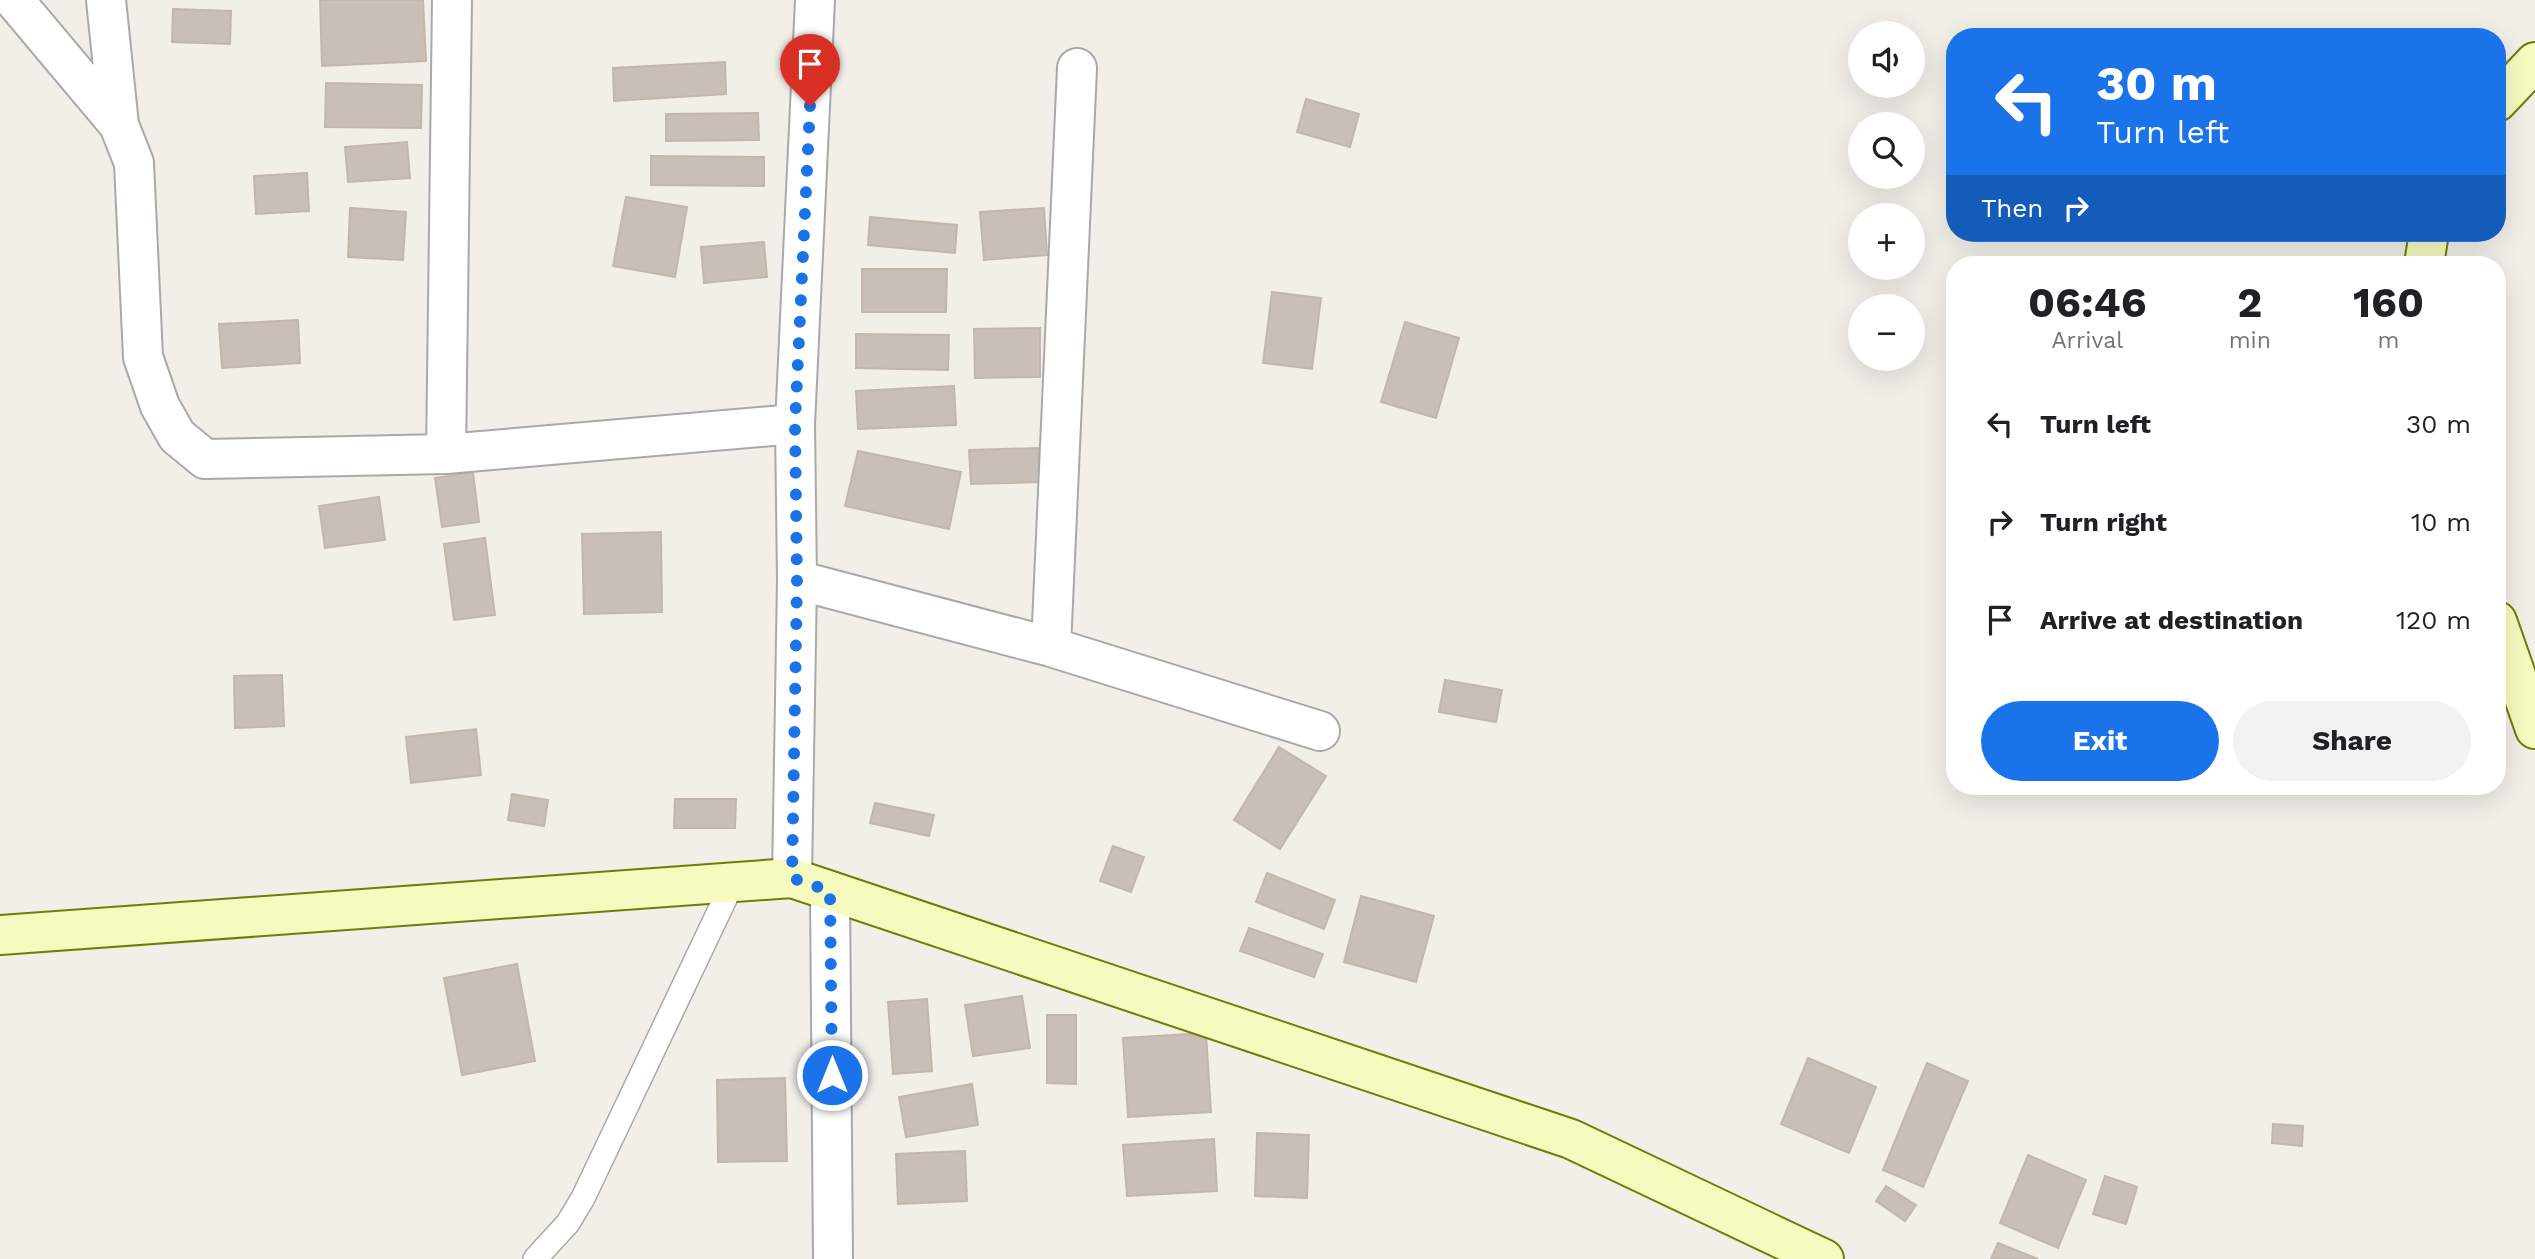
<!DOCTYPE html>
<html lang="en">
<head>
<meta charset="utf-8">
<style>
  body { margin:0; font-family:"Work Sans",sans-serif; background:#f2f2f2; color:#202124; height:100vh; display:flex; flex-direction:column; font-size:26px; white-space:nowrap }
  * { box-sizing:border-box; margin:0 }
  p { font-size:23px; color:#757577 }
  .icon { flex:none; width:38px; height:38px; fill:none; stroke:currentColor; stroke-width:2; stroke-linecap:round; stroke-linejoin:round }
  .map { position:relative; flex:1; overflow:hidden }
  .side { position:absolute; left:1946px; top:256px; width:560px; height:539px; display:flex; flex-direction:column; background:#fff; border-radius:28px; box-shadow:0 7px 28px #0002 }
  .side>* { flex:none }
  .hud { position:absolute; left:1946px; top:28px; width:560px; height:214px; border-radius:28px; box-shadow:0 7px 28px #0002; background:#1a73e8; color:#fff; overflow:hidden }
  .controls { position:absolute; left:1848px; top:21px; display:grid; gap:14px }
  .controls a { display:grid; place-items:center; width:77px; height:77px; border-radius:50%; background:#fff; box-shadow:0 7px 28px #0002; font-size:35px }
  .pin { position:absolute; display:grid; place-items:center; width:60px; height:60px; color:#fff; margin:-72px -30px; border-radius:50% 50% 50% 0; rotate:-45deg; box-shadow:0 0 7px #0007 }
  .pin .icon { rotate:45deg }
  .me { position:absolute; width:77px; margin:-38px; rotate:0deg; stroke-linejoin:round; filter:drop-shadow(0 0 5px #0008) }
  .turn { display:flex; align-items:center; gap:24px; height:147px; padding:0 35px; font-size:32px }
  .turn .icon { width:91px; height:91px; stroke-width:2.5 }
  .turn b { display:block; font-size:49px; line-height:60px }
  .then { display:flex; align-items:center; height:66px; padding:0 35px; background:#0003; gap:14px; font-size:26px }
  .eta { display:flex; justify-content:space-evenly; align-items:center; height:119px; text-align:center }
  .eta b { font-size:42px; font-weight:700; line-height:49px }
  .cta { display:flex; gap:14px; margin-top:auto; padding:14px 35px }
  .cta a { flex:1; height:80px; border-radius:42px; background:#1a73e8; color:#fff; font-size:28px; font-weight:700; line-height:80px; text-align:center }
  .cta a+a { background:#f2f2f2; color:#202124 }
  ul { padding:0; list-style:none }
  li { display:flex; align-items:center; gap:21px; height:98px; padding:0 35px }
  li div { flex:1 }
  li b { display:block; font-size:26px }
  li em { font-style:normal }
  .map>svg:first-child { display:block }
  .building { fill:#c7bfb8; stroke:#c4b6ab; stroke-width:2 }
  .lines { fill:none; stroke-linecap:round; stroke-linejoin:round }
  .service-casing { stroke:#a9a9a9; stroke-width:26 }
  .minor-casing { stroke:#a9a9a9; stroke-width:42 }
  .secondary-casing { stroke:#707d05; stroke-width:42 }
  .service { stroke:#fff; stroke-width:23 }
  .minor { stroke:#fff; stroke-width:38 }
  .secondary { stroke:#f7fabf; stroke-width:38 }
  .route { stroke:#1a73e8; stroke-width:12; stroke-dasharray:0 21.6 }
</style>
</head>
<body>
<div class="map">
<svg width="2535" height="1259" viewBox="0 0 2535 1259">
  <rect width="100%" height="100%" fill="#f2efe9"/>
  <path class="building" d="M 320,0 L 423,0 L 426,61 L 322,66 Z
    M 173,9 L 231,11 L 230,44 L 172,42 Z
    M 725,62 L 726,94 L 614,101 L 613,68 Z
    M 326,83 L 422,85 L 421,128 L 325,127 Z
    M 1306,99 L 1359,114 L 1350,147 L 1297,132 Z
    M 758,113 L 759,140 L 666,141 L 666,114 Z
    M 407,142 L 410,178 L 348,182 L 345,147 Z
    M 651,156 L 764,157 L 764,186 L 651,185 Z
    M 307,173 L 309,211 L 256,214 L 254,176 Z
    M 626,197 L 687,207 L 675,277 L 613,266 Z
    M 350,208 L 406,212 L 403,260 L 348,257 Z
    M 1044,208 L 1047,255 L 984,260 L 980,212 Z
    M 870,217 L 957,225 L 955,253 L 868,245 Z
    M 764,242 L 767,277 L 704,283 L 701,247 Z
    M 862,269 L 947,269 L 946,312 L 862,312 Z
    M 1272,292 L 1321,298 L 1312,369 L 1263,363 Z
    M 298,320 L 300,363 L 222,368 L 219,324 Z
    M 1405,322 L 1459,338 L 1436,418 L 1381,402 Z
    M 1040,328 L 1040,377 L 975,378 L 974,329 Z
    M 856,334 L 949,335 L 948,370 L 856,368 Z
    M 954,386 L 956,425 L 858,429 L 856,391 Z
    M 1039,448 L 1040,482 L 971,484 L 969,450 Z
    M 858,451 L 961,472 L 949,529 L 845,506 Z
    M 473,472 L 479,522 L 442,527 L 435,478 Z
    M 379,497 L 385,540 L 325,548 L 319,506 Z
    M 661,532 L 662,612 L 584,614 L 582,534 Z
    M 485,538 L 495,615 L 454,620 L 444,544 Z
    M 282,675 L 284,726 L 235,728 L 234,676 Z
    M 1445,680 L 1502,690 L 1496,722 L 1439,712 Z
    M 476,729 L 481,775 L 411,783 L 406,737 Z
    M 1279,747 L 1326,776 L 1280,849 L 1234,820 Z
    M 512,794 L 548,800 L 544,826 L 508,820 Z
    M 675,799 L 736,799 L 735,828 L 674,828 Z
    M 875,803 L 934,815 L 929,836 L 870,823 Z
    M 1113,846 L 1144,857 L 1131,892 L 1100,881 Z
    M 1267,873 L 1335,900 L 1324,929 L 1256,902 Z
    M 1361,896 L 1434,916 L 1416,982 L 1344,962 Z
    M 1249,928 L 1323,954 L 1314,977 L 1240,951 Z
    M 517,964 L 535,1061 L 462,1075 L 444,978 Z
    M 1022,996 L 1030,1048 L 973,1056 L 965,1005 Z
    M 927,999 L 932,1071 L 893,1074 L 888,1002 Z
    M 1047,1015 L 1076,1015 L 1076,1084 L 1047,1083 Z
    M 1206,1033 L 1211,1112 L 1128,1117 L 1123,1038 Z
    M 1808,1058 L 1876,1087 L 1849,1153 L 1781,1124 Z
    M 1927,1063 L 1968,1081 L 1923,1187 L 1883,1170 Z
    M 785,1078 L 787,1161 L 718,1162 L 717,1080 Z
    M 972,1084 L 978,1125 L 906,1137 L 899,1097 Z
    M 2273,1124 L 2303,1126 L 2302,1146 L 2272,1143 Z
    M 1257,1133 L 1309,1135 L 1307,1198 L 1255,1196 Z
    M 1214,1139 L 1217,1191 L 1127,1196 L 1123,1145 Z
    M 965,1151 L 967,1201 L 898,1204 L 896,1154 Z
    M 2028,1155 L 2086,1180 L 2058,1248 L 2000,1223 Z
    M 2105,1176 L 2137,1187 L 2126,1224 L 2093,1214 Z
    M 1886,1186 L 1916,1205 L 1905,1221 L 1876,1201 Z
    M 1998,1243 L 2038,1259 L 1991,1259 Z"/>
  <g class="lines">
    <defs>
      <path id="service" d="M 535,1259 L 568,1223 L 583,1198 L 733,882"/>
      <path id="minor" d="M 14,0 L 119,125 L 134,163 L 143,357 L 160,406 L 177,436 L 205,459 L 446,454 L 795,424
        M 106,0 L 119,125
        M 446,454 L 452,0
        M 797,580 L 1051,647 L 1320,731
        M 1051,647 L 1077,68
        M 792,878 L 797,580 L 795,424 L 815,0
        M 830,891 L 833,1259"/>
      <path id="secondary" d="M 2497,102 L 2535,62
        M 2424,264 L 2429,233
        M 2497,621 L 2535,729
        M 0,935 L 792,878 L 1571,1139 L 1824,1259"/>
    </defs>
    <use href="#service" class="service-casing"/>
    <use href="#minor" class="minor-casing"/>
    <use href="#secondary" class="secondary-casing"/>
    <use href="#service" class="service"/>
    <use href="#minor" class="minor"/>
    <use href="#secondary" class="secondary"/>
  </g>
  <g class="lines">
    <path class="route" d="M 810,106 L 795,424 L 797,580 L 792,878 L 830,891 L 832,1075"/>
  </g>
</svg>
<div class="controls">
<a><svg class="icon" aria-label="sound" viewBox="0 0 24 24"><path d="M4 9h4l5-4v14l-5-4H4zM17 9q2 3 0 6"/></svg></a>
<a><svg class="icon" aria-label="search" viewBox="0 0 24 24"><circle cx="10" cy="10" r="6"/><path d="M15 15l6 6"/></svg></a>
<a>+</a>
<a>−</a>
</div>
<div class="pin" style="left:810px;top:106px;background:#d93025"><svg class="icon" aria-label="arrive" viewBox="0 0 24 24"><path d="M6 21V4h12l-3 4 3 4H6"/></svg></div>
<svg class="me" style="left:832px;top:1075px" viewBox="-20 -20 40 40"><circle r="17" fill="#1a73e8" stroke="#fff" stroke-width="3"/><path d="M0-11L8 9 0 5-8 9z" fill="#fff"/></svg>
<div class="hud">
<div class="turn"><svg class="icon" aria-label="left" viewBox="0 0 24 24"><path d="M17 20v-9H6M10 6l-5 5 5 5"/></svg><div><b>30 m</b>Turn left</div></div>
<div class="then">Then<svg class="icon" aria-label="right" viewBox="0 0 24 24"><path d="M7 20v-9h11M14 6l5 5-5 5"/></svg></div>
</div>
<section class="side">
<div class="eta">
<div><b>06:46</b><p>Arrival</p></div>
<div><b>2</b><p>min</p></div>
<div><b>160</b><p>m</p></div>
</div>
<ul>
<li><svg class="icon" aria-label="left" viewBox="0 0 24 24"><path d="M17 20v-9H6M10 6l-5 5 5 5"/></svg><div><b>Turn left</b></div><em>30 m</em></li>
<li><svg class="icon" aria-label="right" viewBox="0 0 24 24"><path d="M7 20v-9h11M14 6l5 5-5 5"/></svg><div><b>Turn right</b></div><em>10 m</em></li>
<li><svg class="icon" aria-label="arrive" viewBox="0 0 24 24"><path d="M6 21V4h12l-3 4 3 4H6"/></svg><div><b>Arrive at destination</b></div><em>120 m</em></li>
</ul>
<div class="cta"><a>Exit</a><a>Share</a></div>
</section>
</div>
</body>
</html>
